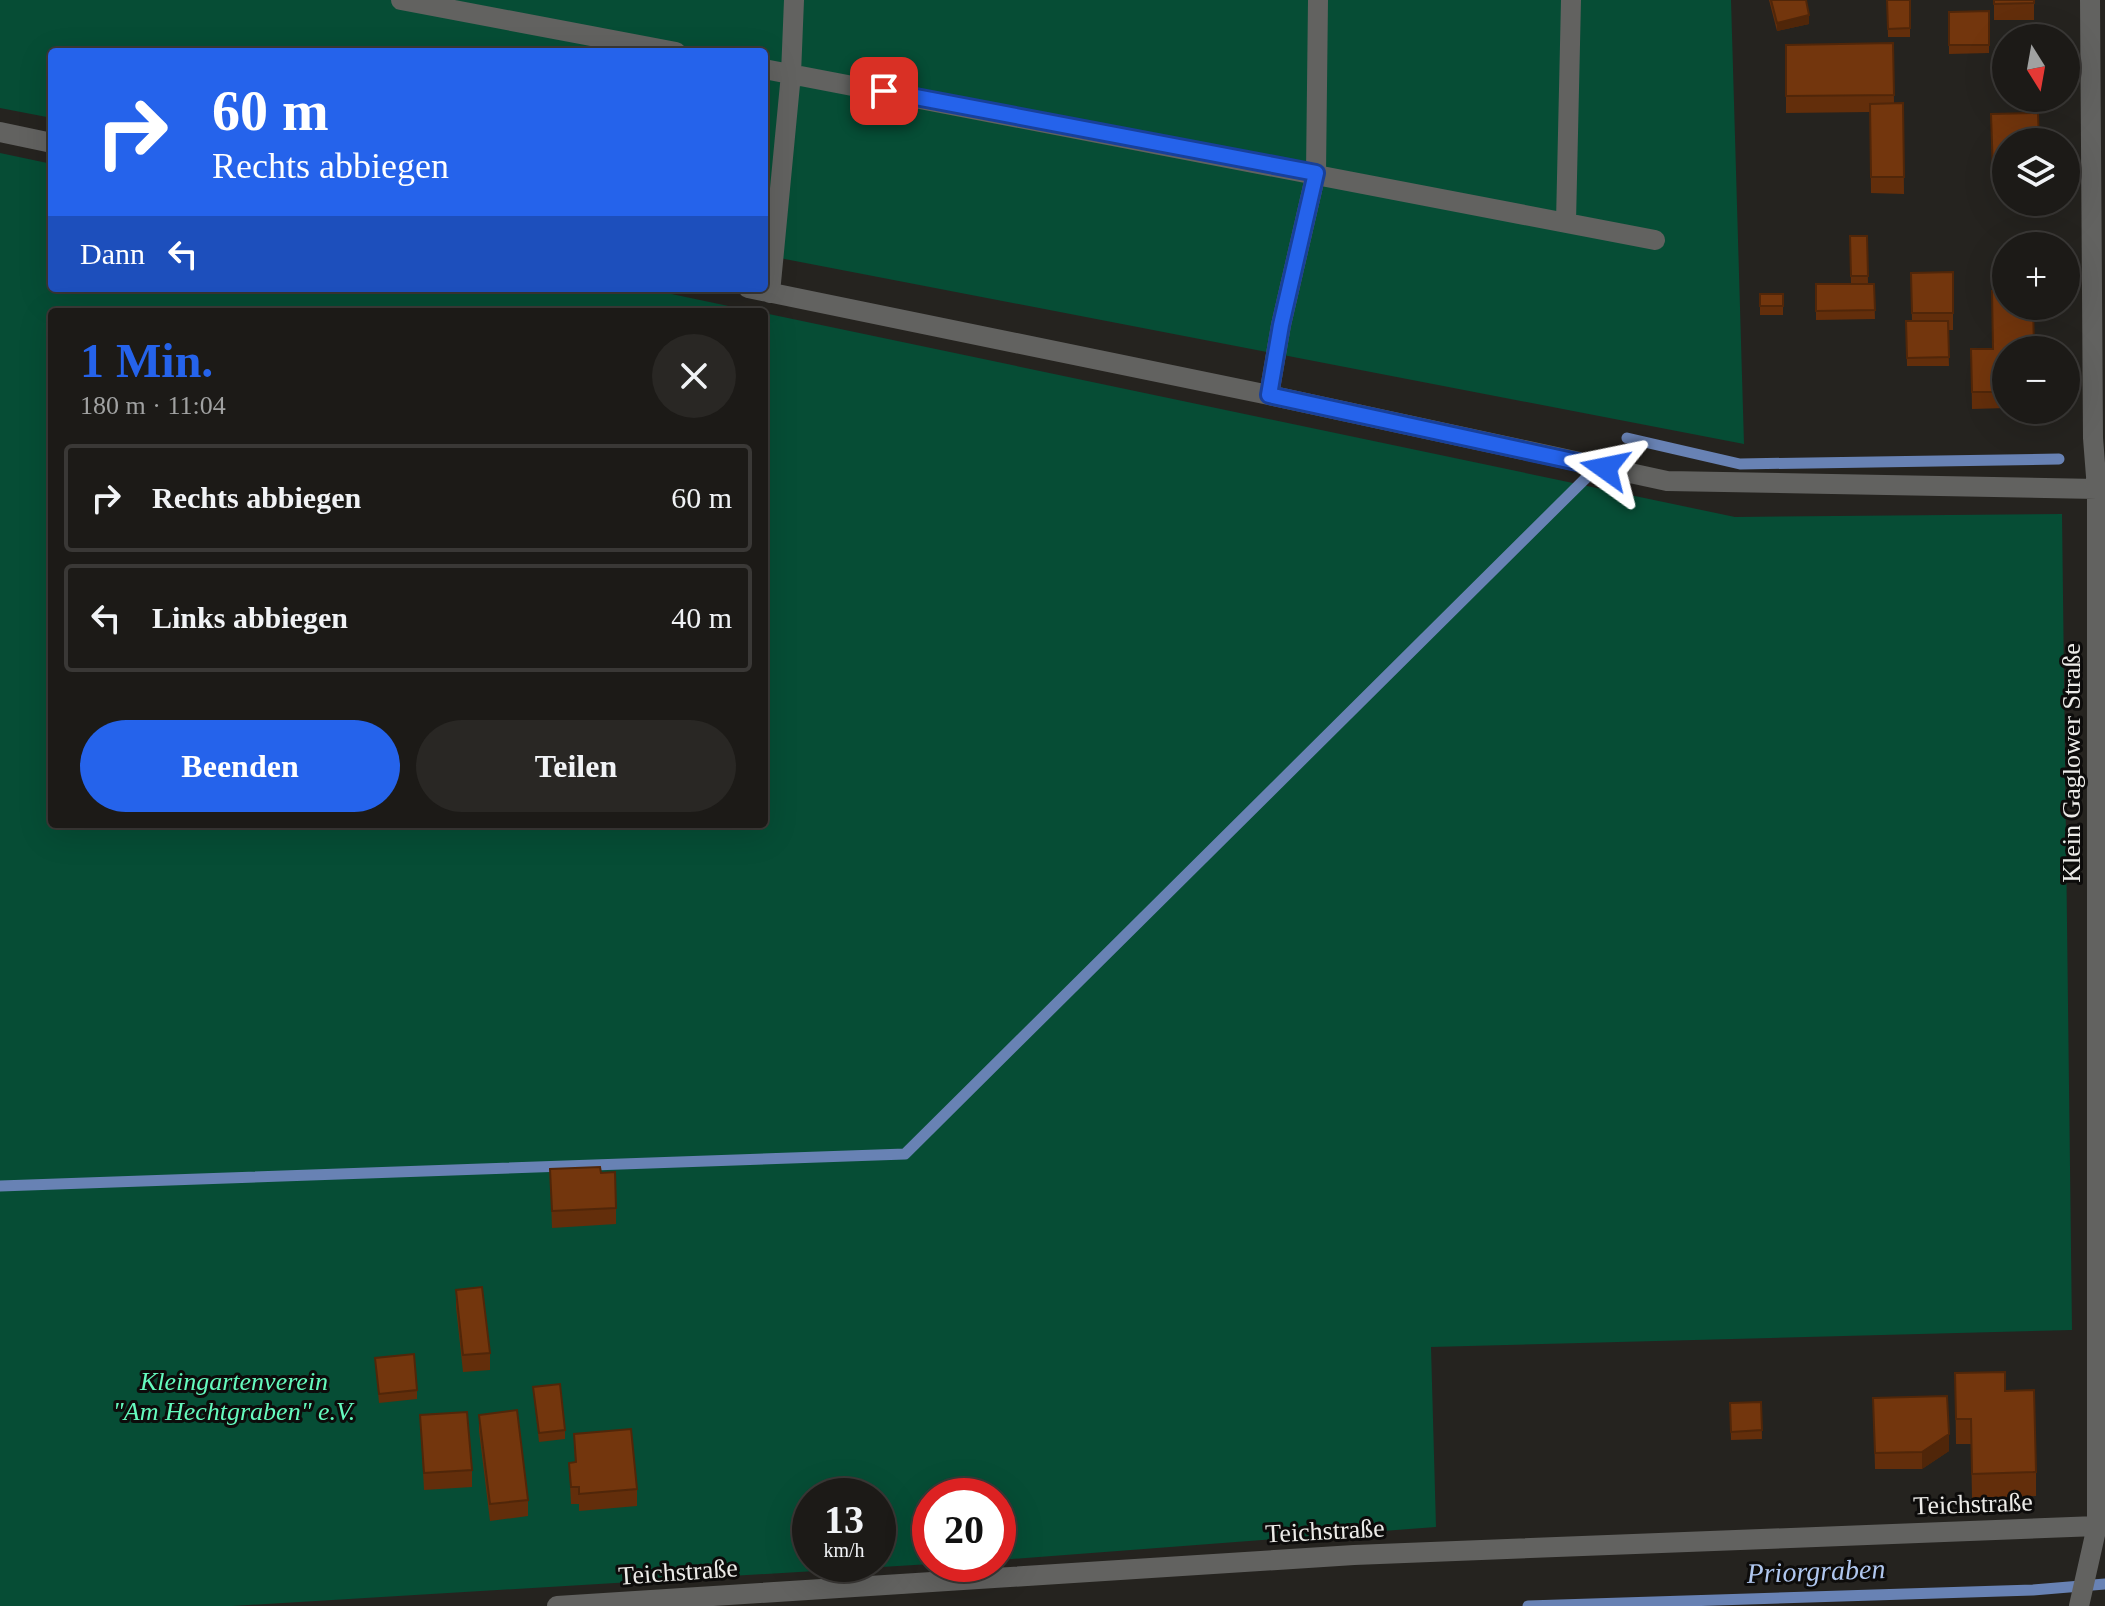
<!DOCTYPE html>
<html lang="de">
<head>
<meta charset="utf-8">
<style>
  body { margin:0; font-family:Georgia,serif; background:#292724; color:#f1f3f6; height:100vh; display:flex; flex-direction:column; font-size:30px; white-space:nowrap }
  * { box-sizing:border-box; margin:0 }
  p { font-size:26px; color:#a0a1a1 }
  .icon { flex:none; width:44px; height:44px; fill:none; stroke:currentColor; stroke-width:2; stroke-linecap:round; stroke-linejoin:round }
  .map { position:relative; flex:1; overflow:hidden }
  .panel { position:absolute; left:48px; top:308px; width:720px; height:520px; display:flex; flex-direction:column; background:#1c1a17; border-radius:8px; box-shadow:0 8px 32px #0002,0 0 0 2px #3a3836 }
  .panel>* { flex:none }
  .hud { position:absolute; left:48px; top:48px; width:720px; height:244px; border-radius:8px; box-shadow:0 8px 32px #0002,0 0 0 2px #3a3836; background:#2563eb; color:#fff; overflow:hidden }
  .needle { width:52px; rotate:169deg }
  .buttons { position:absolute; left:1992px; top:24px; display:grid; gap:16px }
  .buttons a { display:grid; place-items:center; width:88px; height:88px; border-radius:50%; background:#1c1a17; box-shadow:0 8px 32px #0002,0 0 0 2px #3a3836; font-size:40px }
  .speed { position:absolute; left:792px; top:1478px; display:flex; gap:16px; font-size:40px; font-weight:700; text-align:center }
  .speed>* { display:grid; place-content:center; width:104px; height:104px; border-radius:50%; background:#1c1a17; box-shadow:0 8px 32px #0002,0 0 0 2px #3a3836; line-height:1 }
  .speed small { font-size:20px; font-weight:400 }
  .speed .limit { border:12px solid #d22; background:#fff; color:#111 }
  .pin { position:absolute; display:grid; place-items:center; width:68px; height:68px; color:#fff; margin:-34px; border-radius:16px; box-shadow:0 4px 12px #0006 }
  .me { position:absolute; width:88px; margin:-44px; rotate:282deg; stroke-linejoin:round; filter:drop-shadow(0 0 6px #0008) }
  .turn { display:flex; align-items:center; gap:28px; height:168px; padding:0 32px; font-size:36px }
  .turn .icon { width:104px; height:104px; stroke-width:2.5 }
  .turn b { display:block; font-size:56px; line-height:68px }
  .then { display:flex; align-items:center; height:76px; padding:0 32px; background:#0003; gap:16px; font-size:30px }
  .round { display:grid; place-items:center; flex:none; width:84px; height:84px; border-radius:42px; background:#292724 }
  .summary { display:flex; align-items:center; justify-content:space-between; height:136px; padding:0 32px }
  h1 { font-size:48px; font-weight:800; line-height:60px; color:#2563eb }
  .primary-button { display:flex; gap:16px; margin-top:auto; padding:16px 32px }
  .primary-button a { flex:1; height:92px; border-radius:48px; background:#2563eb; color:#fff; font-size:32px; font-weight:800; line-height:92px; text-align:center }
  .primary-button a+a { background:#292724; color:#f1f3f6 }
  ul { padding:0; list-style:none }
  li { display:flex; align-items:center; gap:24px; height:108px; margin:0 16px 12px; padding:0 16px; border:4px solid #3a3836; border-radius:8px }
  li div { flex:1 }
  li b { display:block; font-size:30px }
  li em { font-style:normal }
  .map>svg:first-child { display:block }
  .green { fill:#064d35; fill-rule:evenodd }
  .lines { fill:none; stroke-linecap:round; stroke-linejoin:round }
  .stream { stroke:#6882b4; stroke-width:11 }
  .minor { stroke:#626260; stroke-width:20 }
  .wall { fill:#632e0b }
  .shaded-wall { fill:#502609 }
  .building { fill:#73360d; stroke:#502609; stroke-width:2 }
  .route-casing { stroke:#184099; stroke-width:20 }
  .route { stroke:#2563eb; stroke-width:14 }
  .labels { text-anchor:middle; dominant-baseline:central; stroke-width:6; stroke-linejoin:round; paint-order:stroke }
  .street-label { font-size:26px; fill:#ecebe8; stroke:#0d0c0b }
  .park-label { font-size:26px; font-style:italic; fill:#65fabe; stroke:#0d0c0b }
  .water-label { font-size:28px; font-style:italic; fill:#b0c7ef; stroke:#0d0c0b }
</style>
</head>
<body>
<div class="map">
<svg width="2105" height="1606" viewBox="0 0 2105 1606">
  <rect width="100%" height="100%" fill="#25231f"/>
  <path class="green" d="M 0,0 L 1731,0 L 1744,444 L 764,255 L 764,52 L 52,52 L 52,118 L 0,108 Z
    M 0,153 L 52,164 L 52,288 L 643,288 L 757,312 L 52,312 L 52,824 L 764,824 L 764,313 L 1735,517 L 2062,514 L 2072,1330 L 1431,1347 L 1436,1527 L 998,1560 L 998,1496 L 930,1496 L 931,1564 L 232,1606 L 0,1606 ZM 810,1496 L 878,1496 L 878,1564 L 810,1564 Z"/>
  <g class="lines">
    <path class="stream" d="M 1627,438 L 1740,464 L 2059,459
      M 0,1186 L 905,1154 L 1587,477
      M 1528,1606 L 2033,1590 L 2105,1584"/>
    <path class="minor" d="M 401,0 L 676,52
      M 764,69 L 1655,240
      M 0,132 L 52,143
      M 1566,222 L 1571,0
      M 748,288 L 1269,395 L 1667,481 L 2097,489
      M 770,293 L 791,74 L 794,0
      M 1269,395 L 1281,325 L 1316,173 L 1318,0
      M 557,1606 L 1354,1555 L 2097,1526
      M 2079,1606 L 2097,1526 L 2097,489 L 2093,438 L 2090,0"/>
  </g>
  <path class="wall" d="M 1769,0 L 1806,0 L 1809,24 L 1777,31 Z
    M 1887,0 L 1910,0 L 1910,37 L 1888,37 Z
    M 1994,0 L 2034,0 L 2034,20 L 1994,20 Z
    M 1989,11 L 1989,53 L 1949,54 L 1949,12 Z
    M 1893,43 L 1894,103 L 1903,103 L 1904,194 L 1871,193 L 1870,112 L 1786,113 L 1786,45 Z
    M 1991,131 L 2006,142 L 2006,189 L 1993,189 Z
    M 1850,236 L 1867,236 L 1868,284 L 1874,284 L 1875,319 L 1816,320 L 1816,284 L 1851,284 Z
    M 1953,272 L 1953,330 L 1948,330 L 1949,366 L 1907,366 L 1906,321 L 1912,321 L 1911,273 Z
    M 1760,294 L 1783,294 L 1783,315 L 1760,315 Z
    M 2033,306 L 2034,350 L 2006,350 L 2006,408 L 1972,409 L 1971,349 L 1992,349 Z
    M 550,1169 L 601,1173 L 616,1208 L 616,1224 L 552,1228 Z
    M 456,1290 L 490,1353 L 490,1370 L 463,1372 L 456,1307 Z
    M 375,1358 L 417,1390 L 417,1399 L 379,1403 Z
    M 1955,1373 L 2036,1472 L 2036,1496 L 1972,1498 L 1971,1444 L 1956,1444 Z
    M 533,1387 L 565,1430 L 565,1439 L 539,1442 Z
    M 1873,1398 L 1949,1451 L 1922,1469 L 1875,1469 Z
    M 1761,1402 L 1762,1439 L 1731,1440 L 1730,1403 Z
    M 420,1415 L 472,1470 L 472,1487 L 424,1490 Z
    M 479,1415 L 528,1500 L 528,1516 L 490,1521 L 479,1431 Z
    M 574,1434 L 637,1489 L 637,1506 L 579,1511 L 579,1504 L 571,1504 L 569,1463 L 575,1463 Z"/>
  <path class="shaded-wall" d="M 1809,15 L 1809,24 L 1777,31 L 1777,23 Z
    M 1949,1434 L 1949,1451 L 1922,1469 L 1922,1452 Z"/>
  <path class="building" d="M 1771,0 L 1806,0 L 1809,15 L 1777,23 Z
    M 1887,0 L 1910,0 L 1910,28 L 1888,29 Z
    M 1994,0 L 2034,0 L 2034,3 L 1994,4 Z
    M 1989,11 L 1989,45 L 1949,45 L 1949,12 Z
    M 1893,43 L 1894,95 L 1786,96 L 1786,45 Z
    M 1903,103 L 1904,177 L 1871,177 L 1870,104 Z
    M 2038,113 L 2039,142 L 2006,142 L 2006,172 L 1993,172 L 1991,114 Z
    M 1850,236 L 1867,236 L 1868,276 L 1851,276 Z
    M 1953,272 L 1953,313 L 1912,313 L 1911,273 Z
    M 1816,284 L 1874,284 L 1875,310 L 1816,311 Z
    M 1992,291 L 2006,291 L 2006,306 L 2033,306 L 2034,348 L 2027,349 L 2027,350 L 2006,350 L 2006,392 L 1972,392 L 1971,349 L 1993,349 Z
    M 1760,294 L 1783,294 L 1783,306 L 1760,306 Z
    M 1906,321 L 1948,321 L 1949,357 L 1907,358 Z
    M 600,1167 L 601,1173 L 615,1172 L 616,1208 L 552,1211 L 550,1169 Z
    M 482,1287 L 490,1353 L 463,1355 L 456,1290 Z
    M 414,1354 L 417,1390 L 379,1394 L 375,1358 Z
    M 2005,1372 L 2005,1391 L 2034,1390 L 2036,1472 L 1972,1474 L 1971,1419 L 1956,1419 L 1955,1373 Z
    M 560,1384 L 565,1430 L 539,1433 L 533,1387 Z
    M 1947,1396 L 1949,1434 L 1922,1452 L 1875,1453 L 1873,1398 Z
    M 1761,1402 L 1762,1430 L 1731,1432 L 1730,1403 Z
    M 517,1410 L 528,1500 L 490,1504 L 479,1415 Z
    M 467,1412 L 472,1470 L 424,1473 L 420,1415 Z
    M 631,1429 L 637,1489 L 579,1494 L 579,1487 L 571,1487 L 569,1463 L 576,1462 L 574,1434 Z"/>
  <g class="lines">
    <defs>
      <path id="route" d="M 884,91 L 1316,173 L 1281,325 L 1269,395 L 1605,468"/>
    </defs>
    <use href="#route" class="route-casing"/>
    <use href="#route" class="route"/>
  </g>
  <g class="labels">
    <g class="street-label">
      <text transform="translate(2071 763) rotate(-90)">Klein Gaglower Straße</text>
      <text transform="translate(1973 1504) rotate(-2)">Teichstraße</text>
      <text transform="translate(1325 1531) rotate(-3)">Teichstraße</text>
      <text transform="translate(678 1572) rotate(-4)">Teichstraße</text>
    </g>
    <g class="park-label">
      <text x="234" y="1381">Kleingartenverein<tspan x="234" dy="30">"Am Hechtgraben" e.V.</tspan></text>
    </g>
    <g class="water-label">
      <text transform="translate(1816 1571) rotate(-2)">Priorgraben</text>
    </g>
  </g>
</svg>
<div class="buttons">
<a><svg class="needle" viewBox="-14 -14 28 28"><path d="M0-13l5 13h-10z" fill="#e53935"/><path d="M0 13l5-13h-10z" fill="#a0a1a1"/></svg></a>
<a><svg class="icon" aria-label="layers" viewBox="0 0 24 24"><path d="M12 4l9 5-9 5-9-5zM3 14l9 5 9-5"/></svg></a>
<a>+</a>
<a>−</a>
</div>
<div class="speed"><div>13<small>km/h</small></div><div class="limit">20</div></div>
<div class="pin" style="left:884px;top:91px;background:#d93025"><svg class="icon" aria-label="arrive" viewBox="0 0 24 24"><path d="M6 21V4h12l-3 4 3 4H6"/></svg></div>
<svg class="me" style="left:1605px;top:468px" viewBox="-20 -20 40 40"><path d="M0-17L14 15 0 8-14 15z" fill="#2563eb" stroke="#fff" stroke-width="4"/></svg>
<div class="hud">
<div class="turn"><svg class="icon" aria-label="right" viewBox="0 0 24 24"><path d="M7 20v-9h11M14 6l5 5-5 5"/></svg><div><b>60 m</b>Rechts abbiegen</div></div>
<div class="then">Dann<svg class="icon" aria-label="left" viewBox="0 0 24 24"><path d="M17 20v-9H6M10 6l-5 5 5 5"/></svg></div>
</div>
<section class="panel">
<div class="summary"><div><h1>1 Min.</h1><p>180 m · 11:04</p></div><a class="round"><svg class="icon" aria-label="close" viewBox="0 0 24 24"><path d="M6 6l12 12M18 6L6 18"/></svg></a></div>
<ul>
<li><svg class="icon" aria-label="right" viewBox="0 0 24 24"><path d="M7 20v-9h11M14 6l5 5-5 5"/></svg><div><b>Rechts abbiegen</b></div><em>60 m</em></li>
<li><svg class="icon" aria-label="left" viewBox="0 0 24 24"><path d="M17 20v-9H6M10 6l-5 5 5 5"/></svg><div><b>Links abbiegen</b></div><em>40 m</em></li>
</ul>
<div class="primary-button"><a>Beenden</a><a>Teilen</a></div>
</section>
</div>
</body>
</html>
